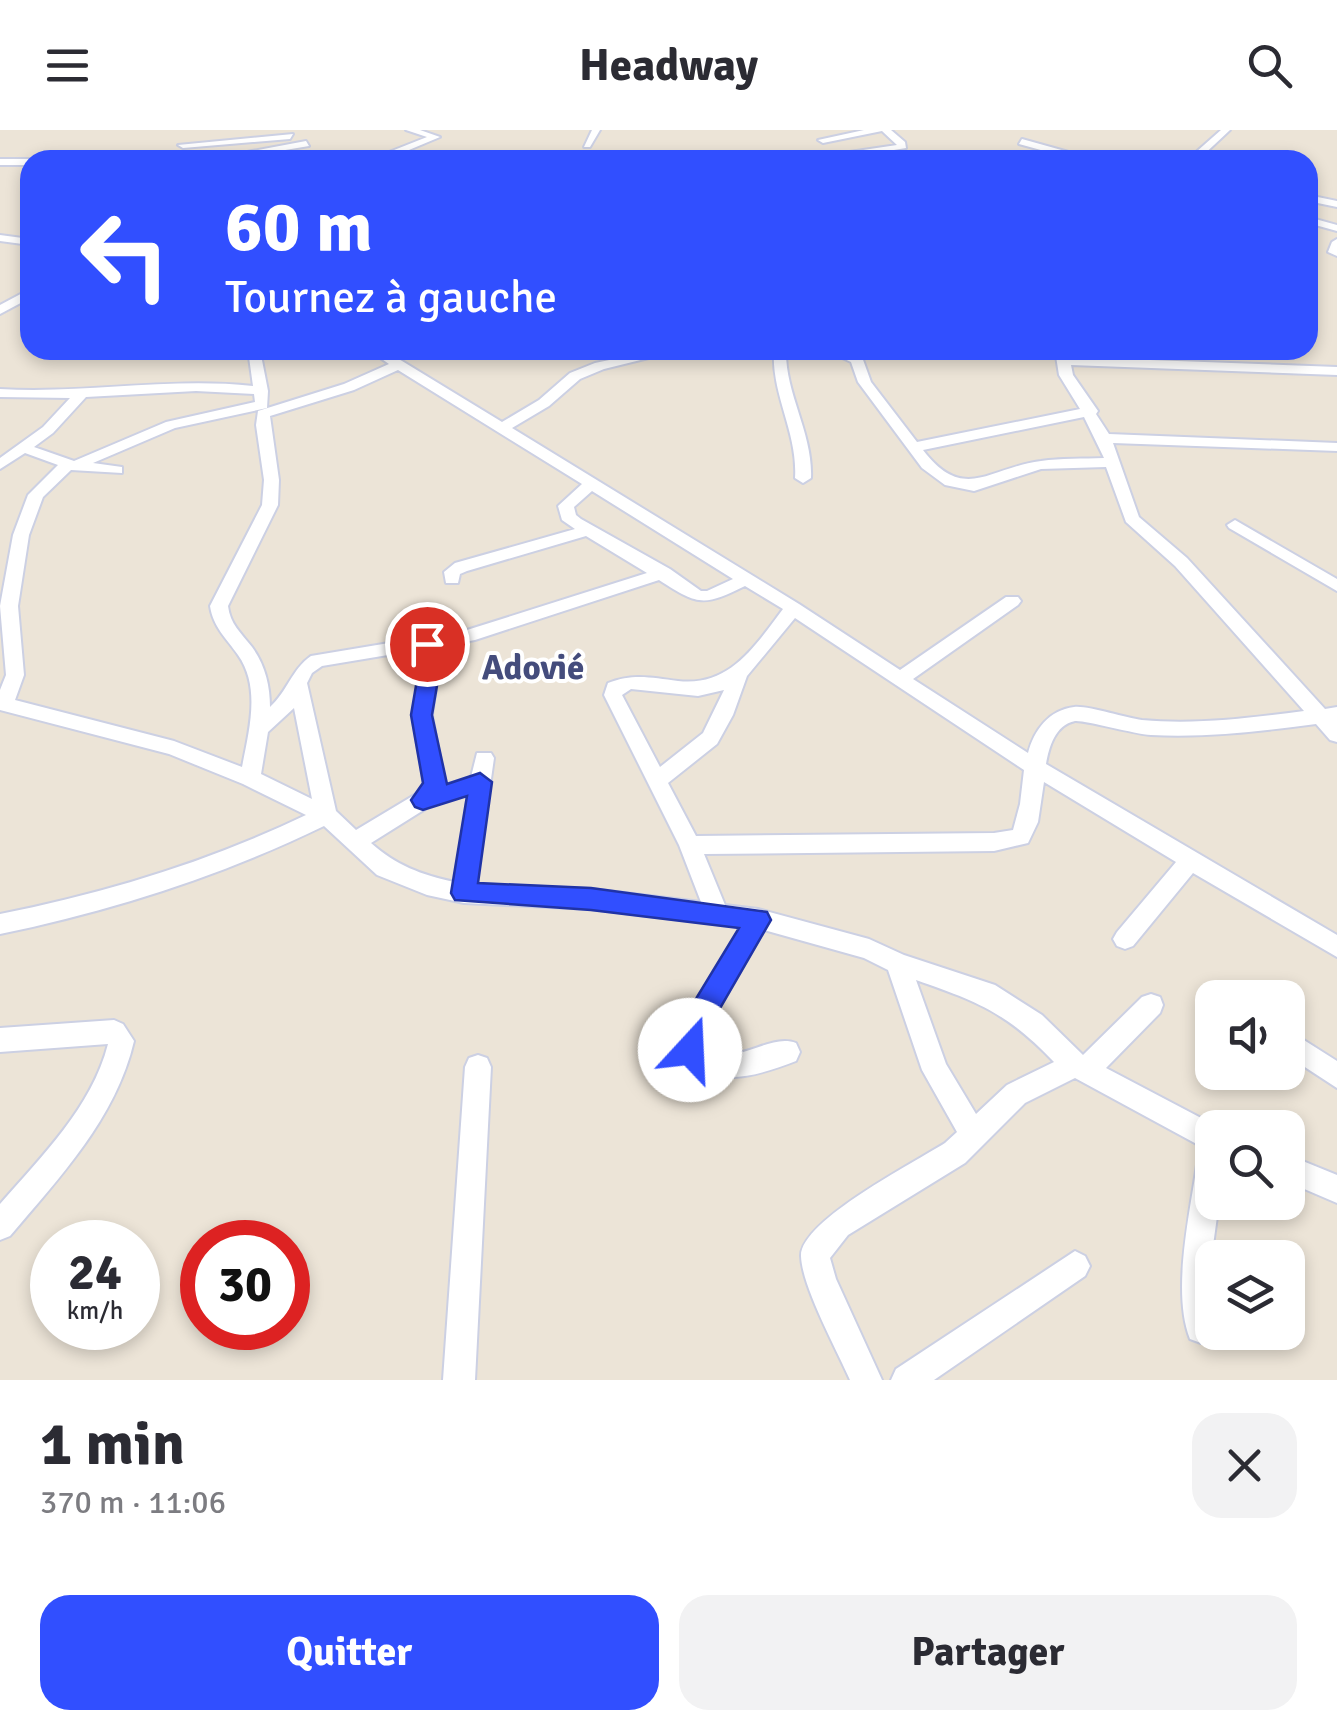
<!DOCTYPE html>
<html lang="fr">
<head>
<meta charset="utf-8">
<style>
  body { margin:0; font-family:Signika,sans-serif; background:#f2f2f3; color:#2b2b33; height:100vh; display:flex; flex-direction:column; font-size:38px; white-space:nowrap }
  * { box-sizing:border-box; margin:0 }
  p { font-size:32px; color:#7c7c81 }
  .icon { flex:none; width:55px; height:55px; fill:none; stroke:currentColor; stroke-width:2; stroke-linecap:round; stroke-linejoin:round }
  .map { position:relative; height:1250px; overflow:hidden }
  .drawer { display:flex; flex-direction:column; background:#fff; flex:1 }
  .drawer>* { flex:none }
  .guide { position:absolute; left:20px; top:20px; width:1298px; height:210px; border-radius:30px; box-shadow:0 5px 15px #0003; background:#314fff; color:#fff; overflow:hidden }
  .tools { position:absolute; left:1195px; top:850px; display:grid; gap:20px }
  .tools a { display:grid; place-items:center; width:110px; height:110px; border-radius:20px; background:#fff; box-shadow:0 5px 15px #0003; font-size:50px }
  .speed { position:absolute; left:30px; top:1090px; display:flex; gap:20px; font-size:50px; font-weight:700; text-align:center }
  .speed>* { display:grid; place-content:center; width:130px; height:130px; border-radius:50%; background:#fff; box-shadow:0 5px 15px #0003; line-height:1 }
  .speed small { font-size:25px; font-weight:400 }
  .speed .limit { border:15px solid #d22; background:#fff; color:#111 }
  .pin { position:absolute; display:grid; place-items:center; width:85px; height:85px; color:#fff; margin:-42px; border:5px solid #fff; border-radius:50%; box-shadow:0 2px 10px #0007 }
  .me { position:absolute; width:110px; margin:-55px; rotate:20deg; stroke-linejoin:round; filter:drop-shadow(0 0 8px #0008) }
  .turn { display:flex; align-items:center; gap:35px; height:210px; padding:0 40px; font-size:45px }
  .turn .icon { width:130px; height:130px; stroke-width:2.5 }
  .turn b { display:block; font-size:70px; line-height:85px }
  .round { display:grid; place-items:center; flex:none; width:105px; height:105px; border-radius:30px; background:#f2f2f3 }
  .headline { display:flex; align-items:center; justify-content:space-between; height:170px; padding:0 40px }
  h1 { font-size:60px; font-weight:700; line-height:75px }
  .button { display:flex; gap:20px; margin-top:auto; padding:20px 40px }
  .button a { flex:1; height:115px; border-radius:30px; background:#314fff; color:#fff; font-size:40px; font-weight:700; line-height:115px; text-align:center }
  .button a+a { background:#f2f2f3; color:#2b2b33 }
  header { display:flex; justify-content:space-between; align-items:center; height:130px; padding:0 40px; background:#fff; font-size:45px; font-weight:700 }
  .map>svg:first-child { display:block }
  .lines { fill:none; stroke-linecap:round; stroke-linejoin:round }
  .minor-casing { stroke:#ccd0e3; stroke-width:4 }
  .minor { fill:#fff; fill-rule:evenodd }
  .route { fill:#314fff; stroke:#2033a6; stroke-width:2.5 }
  .labels { text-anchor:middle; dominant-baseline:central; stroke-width:8; stroke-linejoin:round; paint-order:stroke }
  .quarter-label { font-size:35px; font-weight:bold; fill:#444c7c; stroke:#fff }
</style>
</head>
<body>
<header><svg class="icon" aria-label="menu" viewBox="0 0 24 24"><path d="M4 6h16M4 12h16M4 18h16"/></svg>Headway<svg class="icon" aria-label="search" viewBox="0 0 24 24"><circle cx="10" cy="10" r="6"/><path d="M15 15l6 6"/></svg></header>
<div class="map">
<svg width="1337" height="1250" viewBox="0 0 1337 1250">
  <rect width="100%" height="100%" fill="#ece4d7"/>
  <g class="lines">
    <defs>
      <path id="minor" d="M 406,0 L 420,0 L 440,7 L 385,30 L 336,29 L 384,24 L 427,7 Z
        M 592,0 L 600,0 L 590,17 L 584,17 Z
        M 864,0 L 891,0 L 905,12 L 906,18 L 839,29 L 836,24 L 897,15 L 882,1 L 823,13 L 818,10 Z
        M 1221,0 L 1230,0 L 1198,30 L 1187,30 Z
        M 293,4 L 290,9 L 183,18 L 178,15 Z
        M 1022,9 L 1090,28 L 1092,30 L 1077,30 L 1019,14 Z
        M 306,11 L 309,16 L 226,30 L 204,30 Z
        M 0,29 L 30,29 L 33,30 L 30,30 L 30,35 L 0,35 Z
        M 1308,65 L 1337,71 L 1337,77 L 1308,71 Z
        M 1308,87 L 1337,95 L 1337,101 L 1308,93 Z
        M 0,105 L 30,109 L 30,115 L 0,111 Z
        M 1337,109 L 1337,126 L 1328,122 L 1332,112 Z
        M 30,159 L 30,168 L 0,184 L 0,175 Z
        M 248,220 L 260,220 L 268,261 L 267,278 L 175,298 L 93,333 L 122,337 L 122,343 L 71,340 L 43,367 L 29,405 L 18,476 L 24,545 L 15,570 L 174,611 L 242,637 C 249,601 261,557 238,525 C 227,509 213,497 210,476 L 262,375 L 264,350 L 256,295 L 258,281 L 344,254 L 389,234 L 369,220 L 384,220 L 502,292 L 539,270 L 570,243 L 595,233 L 657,220 L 681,220 L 604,239 L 580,249 L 549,276 L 512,298 L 799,474 L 900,540 L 1006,467 L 1018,467 L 1021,471 L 1018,475 L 913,549 L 1028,623 C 1034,600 1049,580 1074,577 C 1087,575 1125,588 1142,590 C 1196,595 1251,588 1304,581 L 1175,436 L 1126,392 L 1106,337 L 1041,339 L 974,361 L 945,355 L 922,338 L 858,252 L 851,232 L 825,220 L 843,220 L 862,227 L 871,252 L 917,312 L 1080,279 L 1059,245 L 1055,220 L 1067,220 L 1069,227 L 1337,237 L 1337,245 L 1071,235 L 1073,245 L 1098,281 L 1096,284 L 1109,304 L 1337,313 L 1337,321 L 1113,313 L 1139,387 L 1187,428 L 1325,579 L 1337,577 L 1337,612 L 1330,610 L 1316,594 C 1261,601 1207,608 1151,605 C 1134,604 1085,590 1075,591 C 1055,595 1049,617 1046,634 L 1337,805 L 1337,827 L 1193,743 L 1133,816 L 1125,819 L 1117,816 L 1113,809 L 1117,802 L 1176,732 L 1044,652 L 1038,692 L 1028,713 L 994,721 L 704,724 L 725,775 L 758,779 L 869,809 L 904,825 L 995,855 L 1042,885 L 1083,925 L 1142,867 L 1151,864 L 1160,867 L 1163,875 L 1160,883 L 1106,938 L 1220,998 L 1212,998 L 1212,1072 L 1219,1072 L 1211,1130 L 1214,1202 L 1212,1209 L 1201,1213 L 1190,1209 C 1171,1161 1191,1078 1198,1028 L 1204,1018 L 1075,948 L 1025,973 L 965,1033 L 848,1105 L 830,1128 L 836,1149 L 882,1250 L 850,1250 C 837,1220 802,1157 801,1126 C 800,1091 915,1032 945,1013 L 957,1002 L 922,940 L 888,840 L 864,828 L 764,800 L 703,906 L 703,915 C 734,941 768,902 796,913 L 800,922 L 796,931 C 757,946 716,959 681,929 L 677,920 L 681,896 L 741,797 L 591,779 L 464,773 L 427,765 L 377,745 L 324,696 C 221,746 112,781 0,804 L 0,784 C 106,763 208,732 306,685 L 243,654 L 169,624 L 0,580 L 0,560 L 6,545 L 0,476 L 13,405 L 28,365 L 58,335 L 25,323 L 0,339 L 0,328 L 43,297 L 70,268 L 0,267 L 0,259 C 84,264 169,247 253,256 ZM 398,240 L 582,354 L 558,376 L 562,390 L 575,399 L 455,433 L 444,442 L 446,453 L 458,453 L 460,444 L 467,441 L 586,406 L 647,443 L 467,500 L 311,526 C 292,539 287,562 270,577 C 270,555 265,535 252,517 C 241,503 230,494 228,476 L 278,375 L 279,350 L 270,286 L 354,260 ZM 196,261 L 254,264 L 255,272 L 166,292 L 74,331 L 34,317 L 53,303 L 86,267 ZM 1084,287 L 1104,328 C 1083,329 1061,328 1041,331 C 990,337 964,374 923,320 ZM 592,361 L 733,449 L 707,461 L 701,461 L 670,439 L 581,389 L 576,385 L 574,377 ZM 659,450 C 698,475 703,477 745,456 L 783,479 C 755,516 730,557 678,551 C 652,548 634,543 608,553 L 604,565 L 679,715 L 701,772 L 591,759 L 476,754 L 494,628 L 491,623 L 477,623 L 471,647 L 445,655 L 432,585 L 438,544 L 436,517 L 475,510 ZM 795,488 L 1024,640 L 1020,674 L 1013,700 L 994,703 L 696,706 L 668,653 L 717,614 L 733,585 L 747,546 ZM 418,520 L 420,544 L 412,585 L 424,653 L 416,664 L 356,700 L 336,681 L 307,553 L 312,543 L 322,536 ZM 631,559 L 698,566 L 724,560 L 703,603 L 660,637 L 622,565 ZM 294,578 L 312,669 L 261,644 L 268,602 ZM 468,664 L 455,752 C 421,745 396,735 371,713 L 430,676 ZM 916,850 C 979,872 1007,883 1054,932 L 1007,955 L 976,984 L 946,934 Z
        M 774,220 L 786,220 C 785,264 813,303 811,348 L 803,353 L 795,348 C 798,303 771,264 774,220 Z
        M 1235,390 L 1337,449 L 1337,461 L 1229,398 L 1227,395 Z
        M 1226,856 L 1235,859 L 1238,868 L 1214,868 L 1217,859 Z
        M 114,890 L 123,894 L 134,911 C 116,988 60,1047 10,1106 L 0,1110 L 0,1074 C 41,1027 92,977 108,914 L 0,922 L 0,898 Z
        M 1288,900 L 1337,931 L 1337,958 L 1288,926 Z
        M 478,925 L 487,928 L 491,937 L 475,1250 L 443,1250 L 465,937 L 469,928 Z
        M 1288,1025 L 1337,1045 L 1337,1073 L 1288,1052 Z
        M 1075,1121 L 1085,1126 L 1090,1136 L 1085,1146 L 934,1250 L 891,1250 L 896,1239 Z"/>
    </defs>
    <use href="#minor" class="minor-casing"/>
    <use href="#minor" class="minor"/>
  </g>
  <path class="route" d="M 427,507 L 437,514 L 439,544 L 432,585 L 447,654 L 480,643 L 492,652 L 478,753 L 591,758 L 767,782 L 771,790 L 704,906 L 700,930 L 690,934 L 680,930 L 676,920 L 680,895 L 739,798 L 591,780 L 455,770 L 451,763 L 467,666 L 423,680 L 415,677 L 411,670 L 423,653 L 411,585 L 418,544 L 417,514 Z"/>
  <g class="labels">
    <g class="quarter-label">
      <text x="533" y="537">Adovié</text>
    </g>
  </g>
</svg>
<div class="tools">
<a><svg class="icon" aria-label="sound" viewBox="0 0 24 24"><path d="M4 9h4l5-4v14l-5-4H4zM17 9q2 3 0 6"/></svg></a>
<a><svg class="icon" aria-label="search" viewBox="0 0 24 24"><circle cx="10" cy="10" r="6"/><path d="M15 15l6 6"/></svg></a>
<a><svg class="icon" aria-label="layers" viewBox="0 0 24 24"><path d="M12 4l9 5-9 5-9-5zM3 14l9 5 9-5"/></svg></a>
</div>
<div class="speed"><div>24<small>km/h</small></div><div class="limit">30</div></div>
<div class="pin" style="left:427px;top:514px;background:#d93025"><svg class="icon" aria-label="arrive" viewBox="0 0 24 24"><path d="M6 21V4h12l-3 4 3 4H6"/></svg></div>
<svg class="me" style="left:690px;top:920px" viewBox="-20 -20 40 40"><circle r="19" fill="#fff"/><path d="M0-13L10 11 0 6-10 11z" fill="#314fff"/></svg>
<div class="guide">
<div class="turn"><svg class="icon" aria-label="left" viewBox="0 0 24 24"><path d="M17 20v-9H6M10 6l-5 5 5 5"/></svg><div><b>60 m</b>Tournez à gauche</div></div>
</div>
</div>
<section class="drawer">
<div class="headline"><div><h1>1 min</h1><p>370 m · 11:06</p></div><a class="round"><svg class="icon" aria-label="close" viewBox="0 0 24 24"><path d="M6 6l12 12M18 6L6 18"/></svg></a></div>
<div class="button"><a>Quitter</a><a>Partager</a></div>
</section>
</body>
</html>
